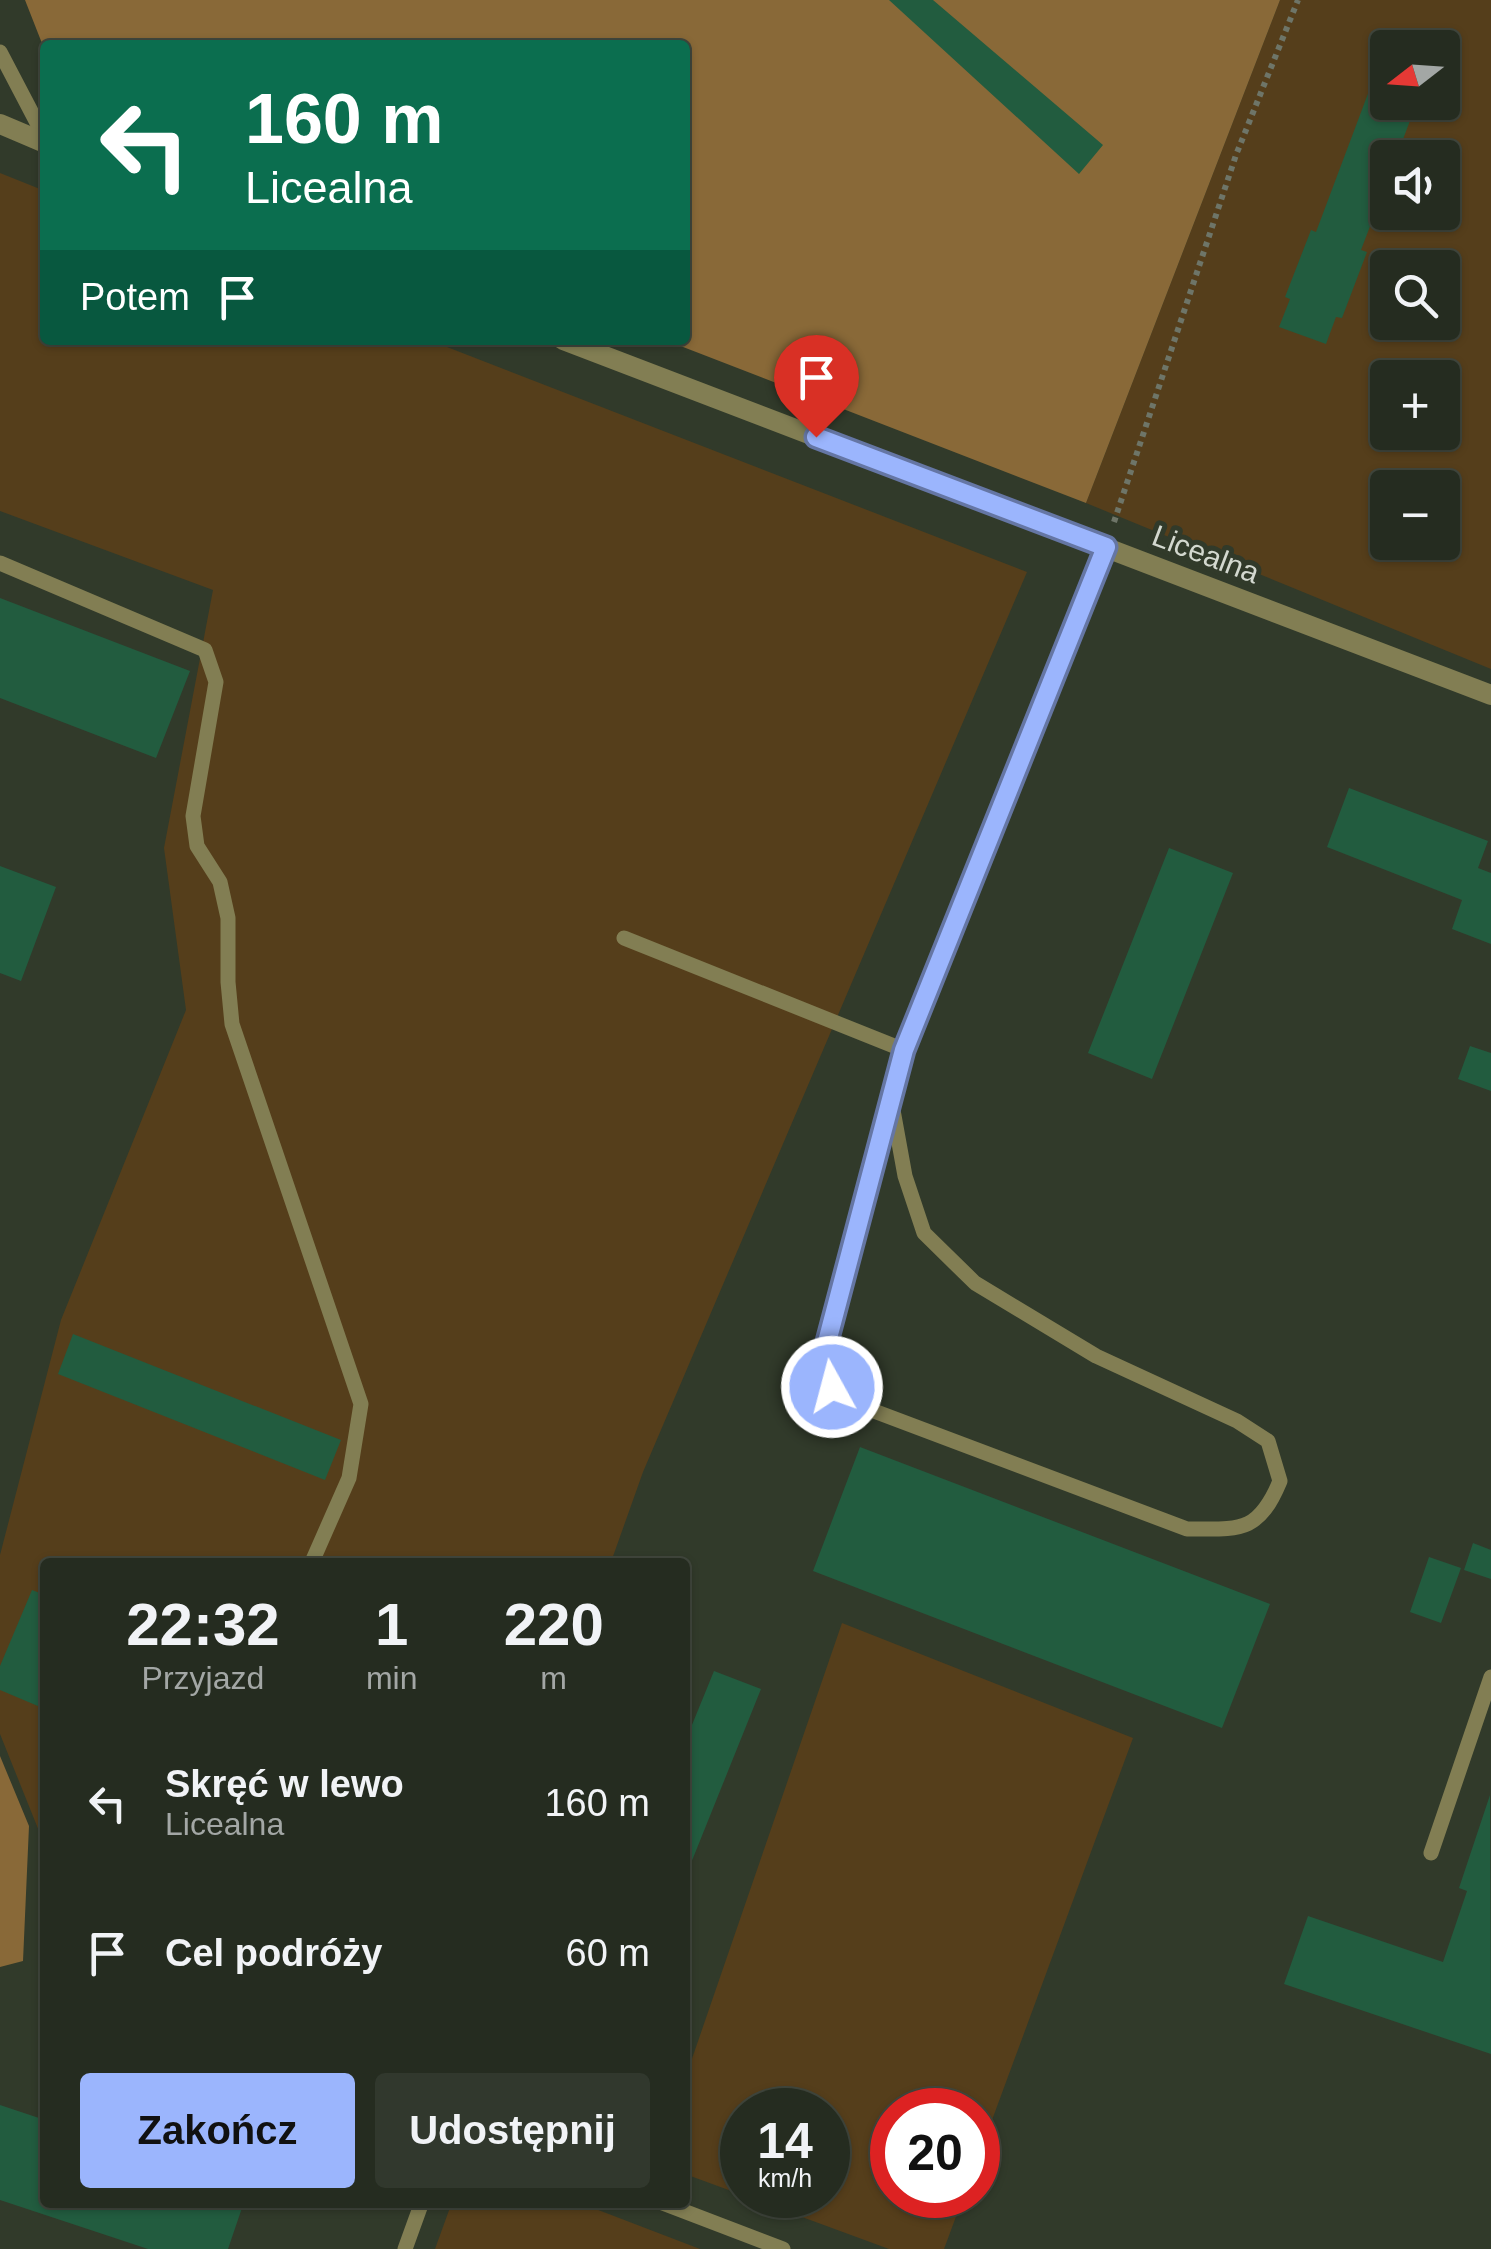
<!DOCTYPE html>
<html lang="pl">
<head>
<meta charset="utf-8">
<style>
  body { margin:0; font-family:Arial,sans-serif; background:#31382d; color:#f1f3f6; height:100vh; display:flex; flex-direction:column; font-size:38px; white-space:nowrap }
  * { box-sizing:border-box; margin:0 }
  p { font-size:32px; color:#a3a7a5 }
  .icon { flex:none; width:55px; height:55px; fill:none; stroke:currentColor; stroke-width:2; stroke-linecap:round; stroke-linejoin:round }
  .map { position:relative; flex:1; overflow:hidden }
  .sheet { position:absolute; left:40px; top:1558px; width:650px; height:650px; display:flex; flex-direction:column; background:#252c20; border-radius:10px; box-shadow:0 2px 8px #0004,0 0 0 2px #42483e }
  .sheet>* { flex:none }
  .banner { position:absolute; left:40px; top:40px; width:650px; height:305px; border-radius:10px; box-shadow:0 2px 8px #0004,0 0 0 2px #42483e; background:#0b6e4f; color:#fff; overflow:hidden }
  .needle { width:65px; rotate:253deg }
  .buttons { position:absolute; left:1370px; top:30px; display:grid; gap:20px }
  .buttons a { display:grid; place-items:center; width:90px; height:90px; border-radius:10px; background:#252c20; box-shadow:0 2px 8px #0004,0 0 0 2px #42483e; font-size:50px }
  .speed { position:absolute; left:720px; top:2088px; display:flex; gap:20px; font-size:50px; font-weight:700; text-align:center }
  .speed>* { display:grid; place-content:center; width:130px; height:130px; border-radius:50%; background:#252c20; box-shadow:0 2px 8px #0004,0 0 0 2px #42483e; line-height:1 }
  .speed small { font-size:25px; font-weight:400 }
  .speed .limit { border:15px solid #d22; background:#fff; color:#111 }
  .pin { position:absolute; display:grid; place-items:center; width:85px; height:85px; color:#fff; margin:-102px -42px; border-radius:50% 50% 50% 0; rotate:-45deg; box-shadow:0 0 10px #0007 }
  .pin .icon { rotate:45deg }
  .me { position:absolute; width:110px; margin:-55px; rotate:353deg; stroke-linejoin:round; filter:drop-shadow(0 0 8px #0008) }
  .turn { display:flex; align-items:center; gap:35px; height:210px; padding:0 40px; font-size:45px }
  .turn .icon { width:130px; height:130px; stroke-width:2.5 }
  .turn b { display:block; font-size:70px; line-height:85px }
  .then { display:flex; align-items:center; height:95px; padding:0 40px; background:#0003; gap:20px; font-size:38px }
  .eta { display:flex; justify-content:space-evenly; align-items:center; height:170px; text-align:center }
  .eta b { font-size:60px; font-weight:800; line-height:70px }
  .cta { display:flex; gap:20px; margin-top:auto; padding:20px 40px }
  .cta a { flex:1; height:115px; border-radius:10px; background:#9bb5fd; color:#111; font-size:40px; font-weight:800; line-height:115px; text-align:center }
  .cta a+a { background:#31382d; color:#f1f3f6 }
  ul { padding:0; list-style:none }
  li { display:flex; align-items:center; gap:30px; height:150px; padding:0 40px }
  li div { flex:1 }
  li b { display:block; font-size:38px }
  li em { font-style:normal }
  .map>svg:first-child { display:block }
  .green { fill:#553e1b; fill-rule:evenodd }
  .forest { fill:#896938 }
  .building { fill:#225c3f }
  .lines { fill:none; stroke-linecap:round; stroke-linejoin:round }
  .path { stroke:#6e7568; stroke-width:6; stroke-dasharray:5 5; stroke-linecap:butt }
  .service { stroke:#827e53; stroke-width:15 }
  .minor { stroke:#827e53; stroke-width:20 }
  .route-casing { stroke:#6576a4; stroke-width:25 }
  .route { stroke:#9bb5fd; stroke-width:18 }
  .labels { text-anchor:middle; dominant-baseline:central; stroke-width:10; stroke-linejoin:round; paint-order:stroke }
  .street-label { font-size:30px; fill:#d3d8cf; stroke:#313a2a }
</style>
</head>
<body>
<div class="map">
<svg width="1491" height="2249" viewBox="0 0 1491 2249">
  <rect width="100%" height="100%" fill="#313a2a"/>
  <path class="green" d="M 1280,0 L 1491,0 L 1491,669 L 1086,503 ZM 1388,48 L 1442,48 L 1442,102 L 1388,102 ZM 1388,158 L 1442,158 L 1442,212 L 1388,212 ZM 1388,268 L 1442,268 L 1442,322 L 1388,322 ZM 1388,378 L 1442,378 L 1442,432 L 1388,432 ZM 1388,488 L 1442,488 L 1442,542 L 1388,542 Z
    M 0,173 L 45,191 L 45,340 L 429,340 L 1027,572 L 643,1472 L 611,1562 L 45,1562 L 45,1846 L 0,1734 L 0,1555 L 61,1320 L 186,1010 L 164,848 L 213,590 L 0,511 Z
    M 842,1623 L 1133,1738 L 978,2158 L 978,2110 L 892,2110 L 892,2195 L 964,2195 L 944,2249 L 889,2249 L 685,2174 L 685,2079 ZM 742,2110 L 828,2110 L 828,2195 L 742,2195 Z
    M 452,2202 L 580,2203 L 700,2249 L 435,2249 Z"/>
  <path class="forest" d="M 25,0 L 1280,0 L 1086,503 L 665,340 L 685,340 L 685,45 L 45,45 L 45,51 Z
    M 0,1756 L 29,1826 L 23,1961 L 0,1967 Z"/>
  <path class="building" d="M 889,0 L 933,0 L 1103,145 L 1079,174 Z
    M 1387,43 L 1388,102 L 1417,102 L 1396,158 L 1388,158 L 1388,179 L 1361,250 L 1367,252 L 1342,318 L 1336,317 L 1326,344 L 1279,327 L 1290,299 L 1285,297 L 1311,230 L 1316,232 Z
    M 0,598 L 190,671 L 156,758 L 0,698 Z
    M 1349,788 L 1488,841 L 1478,868 L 1491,873 L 1491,944 L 1452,929 L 1462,900 L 1327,847 Z
    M 1169,848 L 1233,873 L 1152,1079 L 1088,1053 Z
    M 0,866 L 56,887 L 21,981 L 0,973 Z
    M 1470,1046 L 1491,1053 L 1491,1091 L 1458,1079 Z
    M 73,1334 L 341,1440 L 325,1480 L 58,1374 Z
    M 860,1447 L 1270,1604 L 1222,1728 L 813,1571 Z
    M 1473,1543 L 1491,1550 L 1491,1579 L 1464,1570 Z
    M 1429,1557 L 1461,1568 L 1441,1623 L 1410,1612 Z
    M 32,1590 L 45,1595 L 45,1709 L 0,1690 L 0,1666 Z
    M 714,1671 L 761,1689 L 685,1878 L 685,1742 Z
    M 1490,1795 L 1491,2054 L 1284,1984 L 1308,1916 L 1443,1962 L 1467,1891 L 1459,1888 Z
    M 0,2105 L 45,2120 L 45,2202 L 244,2202 L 228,2249 L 148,2249 L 0,2200 Z"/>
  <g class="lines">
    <path class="path" d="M 1114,522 L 1236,155 L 1298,0"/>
    <path class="service" d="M 0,52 L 45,138
      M 0,563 L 205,650 L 216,682 L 193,816 L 197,846 L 220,882 L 228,918 L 228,982 L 232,1024 L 361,1404 L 349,1478 L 312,1562
      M 624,938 L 904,1050
      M 891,1099 L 823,1357 L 832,1387 L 858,1405 L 1187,1529 C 1239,1529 1258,1534 1280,1481 L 1268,1441 L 1237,1421 L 1096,1356 L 975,1283 L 924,1233 L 905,1176 L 891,1099 L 904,1050 L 1106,547
      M 1431,1853 L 1491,1677
      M 660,2202 L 783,2249
      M 405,2249 L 422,2202"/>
    <path class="minor" d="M 0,124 L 45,143
      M 563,340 L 1491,695"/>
  </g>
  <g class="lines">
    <defs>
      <path id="route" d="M 816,437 L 1106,547 L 904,1050 L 823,1357 L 832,1387"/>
    </defs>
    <use href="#route" class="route-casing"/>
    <use href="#route" class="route"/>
  </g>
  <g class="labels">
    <g class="street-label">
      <text transform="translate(1206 554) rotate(21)">Licealna</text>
    </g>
  </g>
</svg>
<div class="buttons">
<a><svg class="needle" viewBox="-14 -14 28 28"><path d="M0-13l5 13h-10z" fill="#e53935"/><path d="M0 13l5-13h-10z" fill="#a3a7a5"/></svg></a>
<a><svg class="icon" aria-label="sound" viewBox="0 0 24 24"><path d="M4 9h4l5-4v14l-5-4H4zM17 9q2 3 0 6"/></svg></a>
<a><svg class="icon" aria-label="search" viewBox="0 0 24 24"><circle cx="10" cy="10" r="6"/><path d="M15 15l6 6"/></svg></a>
<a>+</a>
<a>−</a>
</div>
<div class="speed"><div>14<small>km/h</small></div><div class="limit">20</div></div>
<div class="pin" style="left:816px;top:437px;background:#d93025"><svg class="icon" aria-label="arrive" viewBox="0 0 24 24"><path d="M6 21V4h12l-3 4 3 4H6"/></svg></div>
<svg class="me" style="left:832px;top:1387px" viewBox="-20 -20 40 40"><circle r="17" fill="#9bb5fd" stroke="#fff" stroke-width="3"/><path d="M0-11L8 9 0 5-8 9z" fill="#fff"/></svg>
<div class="banner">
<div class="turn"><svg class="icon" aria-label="left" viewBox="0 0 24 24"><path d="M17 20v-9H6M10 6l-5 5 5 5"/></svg><div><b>160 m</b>Licealna</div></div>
<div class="then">Potem<svg class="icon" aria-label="arrive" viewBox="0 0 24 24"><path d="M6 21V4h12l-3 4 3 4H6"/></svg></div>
</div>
<section class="sheet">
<div class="eta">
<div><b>22:32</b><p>Przyjazd</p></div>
<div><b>1</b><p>min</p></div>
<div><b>220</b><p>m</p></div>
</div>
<ul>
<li><svg class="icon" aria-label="left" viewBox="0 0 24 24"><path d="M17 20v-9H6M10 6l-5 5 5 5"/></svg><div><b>Skręć w lewo</b><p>Licealna</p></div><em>160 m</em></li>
<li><svg class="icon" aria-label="arrive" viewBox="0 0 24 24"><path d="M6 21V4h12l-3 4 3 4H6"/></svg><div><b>Cel podróży</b></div><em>60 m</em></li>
</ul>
<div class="cta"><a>Zakończ</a><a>Udostępnij</a></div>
</section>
</div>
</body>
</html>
